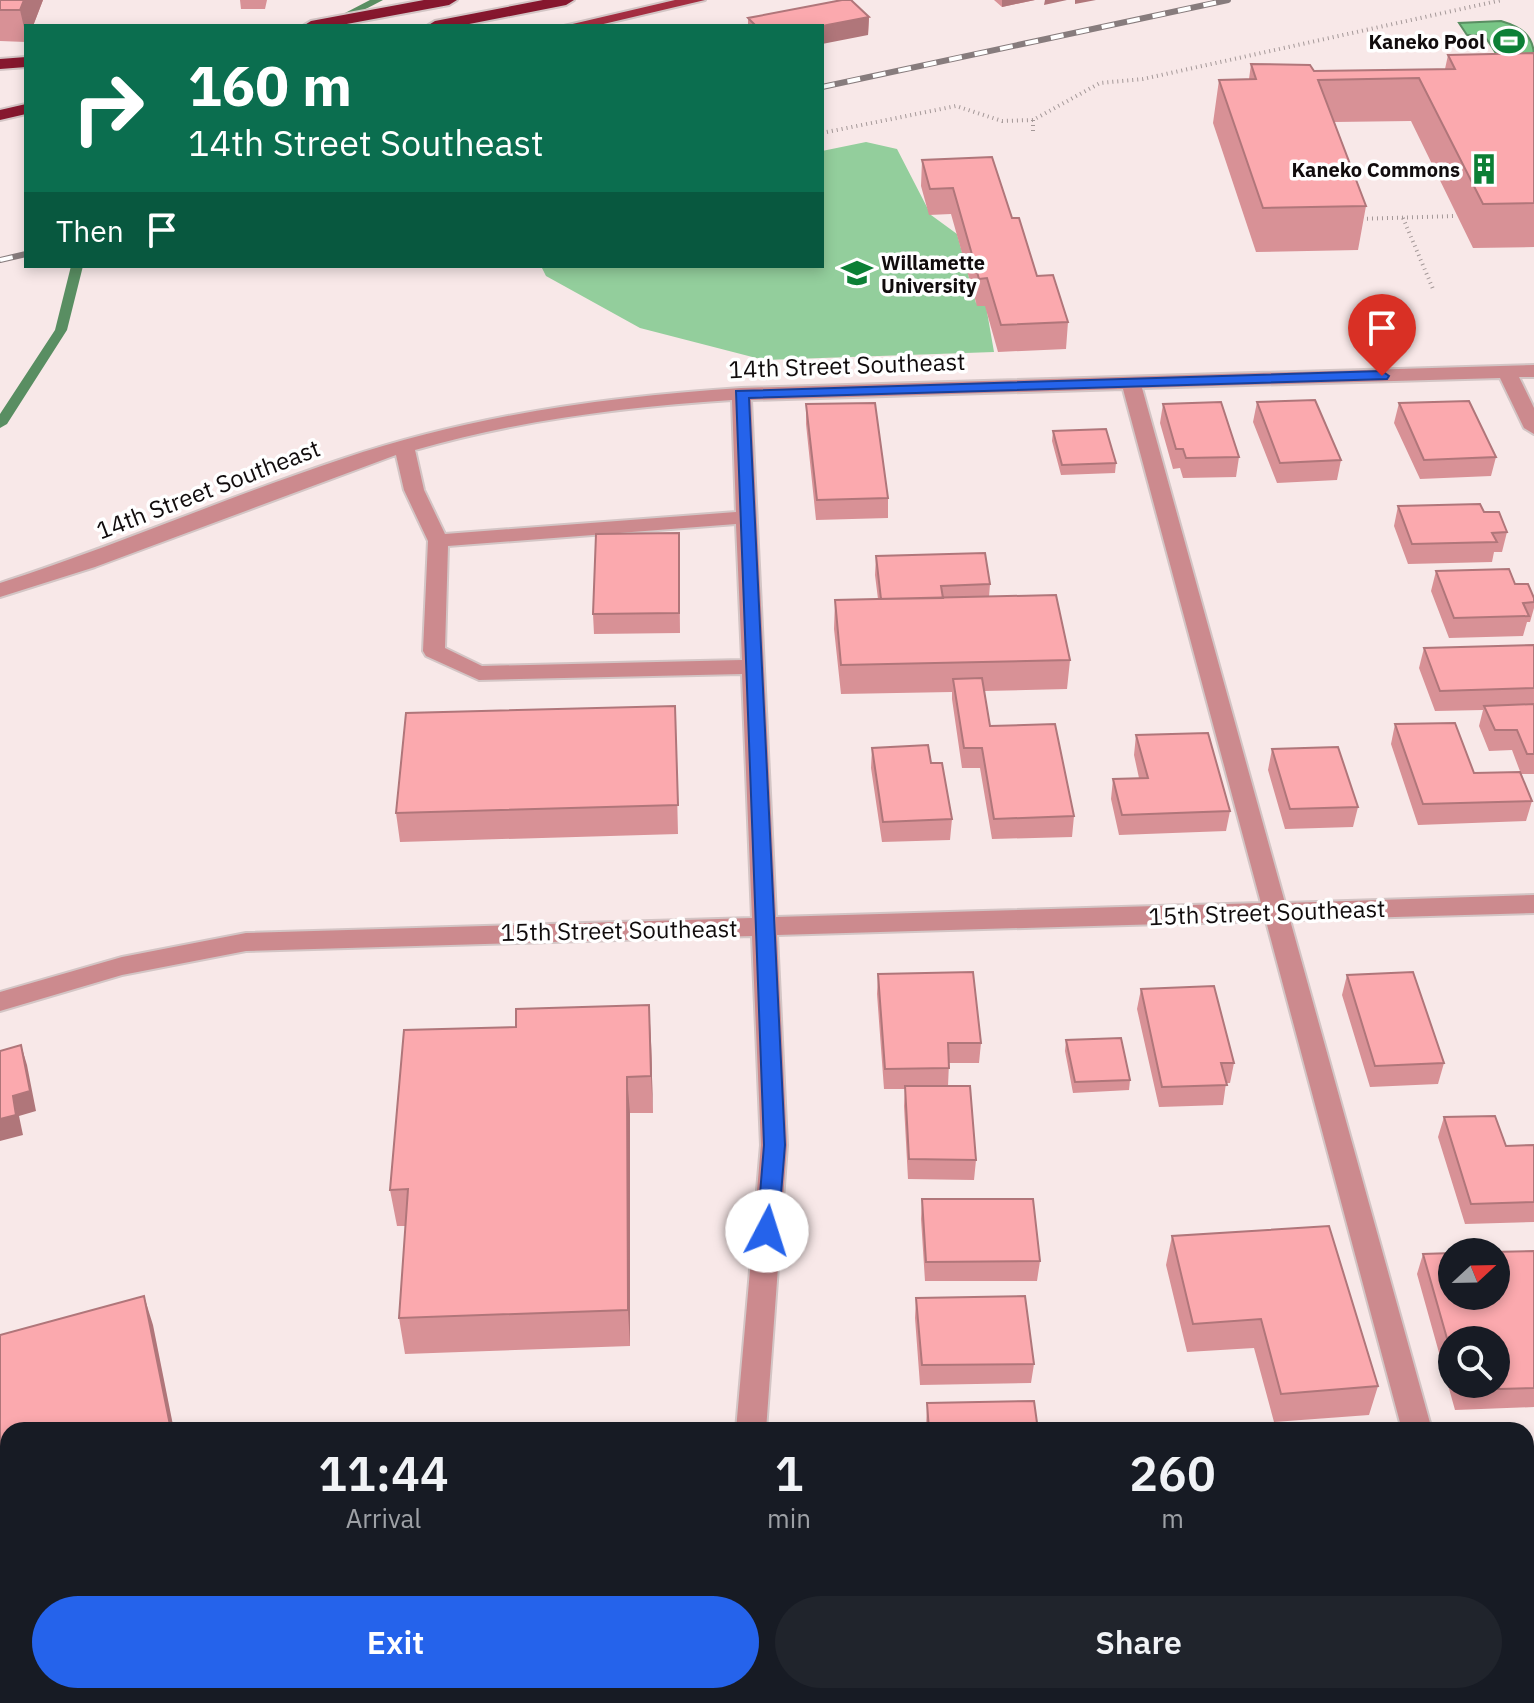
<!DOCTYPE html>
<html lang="en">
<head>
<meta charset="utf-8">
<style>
  body { margin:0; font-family:"IBM Plex Sans",sans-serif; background:#20242c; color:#f1f3f6; height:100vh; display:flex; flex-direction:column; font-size:30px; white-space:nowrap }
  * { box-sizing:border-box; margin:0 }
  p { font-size:26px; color:#9ea1a6 }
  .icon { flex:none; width:44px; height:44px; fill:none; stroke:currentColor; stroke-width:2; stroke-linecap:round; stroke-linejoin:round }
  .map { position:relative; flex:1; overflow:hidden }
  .drawer { position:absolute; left:0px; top:1422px; width:1534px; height:282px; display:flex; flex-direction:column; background:#171b24; border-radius:24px 24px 0 0; box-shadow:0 4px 12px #0003 }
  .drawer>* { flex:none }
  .banner { position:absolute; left:24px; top:24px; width:800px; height:244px; border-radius:0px; box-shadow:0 4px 12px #0003; background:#0b6e4f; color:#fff; overflow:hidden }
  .needle { width:52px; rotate:68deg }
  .tools { position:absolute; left:1438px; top:1238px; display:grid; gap:16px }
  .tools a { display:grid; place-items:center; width:72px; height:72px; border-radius:50%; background:#171b24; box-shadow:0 4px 12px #0003; font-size:40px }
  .pin { position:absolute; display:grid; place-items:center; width:68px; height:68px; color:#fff; margin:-82px -34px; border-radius:50% 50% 50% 0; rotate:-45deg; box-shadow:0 0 8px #0007 }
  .pin .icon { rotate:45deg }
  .me { position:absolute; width:88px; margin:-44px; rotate:5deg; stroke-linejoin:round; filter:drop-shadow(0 0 6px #0008) }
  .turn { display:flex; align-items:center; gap:28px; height:168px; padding:0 32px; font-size:36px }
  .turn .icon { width:104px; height:104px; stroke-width:2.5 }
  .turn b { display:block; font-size:56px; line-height:68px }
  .then { display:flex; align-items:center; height:76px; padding:0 32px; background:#0003; gap:16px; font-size:30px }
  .eta { display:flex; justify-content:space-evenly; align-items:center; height:136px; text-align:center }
  .eta b { font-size:48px; font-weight:600; line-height:56px }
  .action { display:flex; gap:16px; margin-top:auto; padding:16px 32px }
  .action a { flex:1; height:92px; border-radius:48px; background:#2563eb; color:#fff; font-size:32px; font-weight:600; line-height:92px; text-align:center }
  .action a+a { background:#20242c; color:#f1f3f6 }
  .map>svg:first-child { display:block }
  .green { fill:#93ce9c }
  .water { fill:#78c686; stroke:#598e62; stroke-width:2 }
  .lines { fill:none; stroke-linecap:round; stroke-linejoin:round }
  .stream { fill:#598e62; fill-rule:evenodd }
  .minor-casing { stroke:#d3c5c5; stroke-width:4 }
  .major-casing { stroke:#d3c5c5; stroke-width:4 }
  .highway-casing { stroke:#d3c5c5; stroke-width:4 }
  .path { stroke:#a49898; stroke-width:4; stroke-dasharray:1 4; stroke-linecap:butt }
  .minor { fill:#cc8a8e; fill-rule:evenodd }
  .major { fill:#a42e41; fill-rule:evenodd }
  .highway { fill:#86172e; fill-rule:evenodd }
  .rail-casing { stroke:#877c7d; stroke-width:6 }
  .rail { stroke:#fff; stroke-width:4; stroke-dasharray:13; stroke-linecap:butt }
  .wall { fill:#d89196; fill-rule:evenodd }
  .shaded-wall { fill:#b0767a }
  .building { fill:#fba9ae; stroke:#b0767a; stroke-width:2 }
  .route { fill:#2563eb; stroke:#184099; stroke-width:2 }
  .labels { text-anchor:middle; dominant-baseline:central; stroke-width:7; stroke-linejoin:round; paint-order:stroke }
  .far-poi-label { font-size:20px; font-weight:bold; fill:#110c0d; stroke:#fff; text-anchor:end }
  .street-label { font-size:24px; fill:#110c0d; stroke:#fff }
</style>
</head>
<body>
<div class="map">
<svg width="1534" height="1703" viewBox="0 0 1534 1703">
  <rect width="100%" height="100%" fill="#f8e8e8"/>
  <path class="green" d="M 866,142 L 897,149 L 931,215 L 957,234 L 976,303 L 986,306 L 994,352 L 764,360 L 640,328 L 546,276 L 541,266 L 822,266 L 822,151 Z"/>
  <path class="water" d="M 1501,21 C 1521,27 1534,35 1534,57 L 1505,67 L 1484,35 L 1467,35 L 1459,23 Z"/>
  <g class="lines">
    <path class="stream" d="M 370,0 L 383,0 L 333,26 L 320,26 Z
      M 71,266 L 83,266 L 67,330 L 7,424 L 0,428 L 0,414 L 55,330 Z"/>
    <defs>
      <path id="minor" d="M 1534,365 L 1534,377 L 1519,377 L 1534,408 L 1534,434 L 1524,428 L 1500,378 L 1142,388 L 1285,903 L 1534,895 L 1534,913 L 1290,920 L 1432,1430 L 1402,1430 L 1266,921 L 777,935 L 787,1145 L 766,1430 L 736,1430 L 761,1145 L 752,936 L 246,951 L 122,975 L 0,1011 L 0,992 L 122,957 L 246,933 L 752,918 L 742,674 L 479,680 L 426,656 L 423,651 L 428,541 L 404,490 L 396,455 L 95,567 L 0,597 L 0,583 C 116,546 227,497 342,459 C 472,415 605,397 741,388 ZM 1123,389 L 1261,903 L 776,917 L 751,400 ZM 732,400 L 736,512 L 445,534 L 424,490 L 415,450 C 519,420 624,407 732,400 ZM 736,524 L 742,660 L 482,666 L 445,648 L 448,546 Z
        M 1526,1495 L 1534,1495 L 1534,1523 L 1526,1523 Z
        M 722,1696 L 754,1696 L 753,1703 L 721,1703 Z"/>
      <path id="major" d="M 675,0 L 705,0 L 595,26 L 564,26 Z"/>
      <path id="highway" d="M 424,0 L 457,0 L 449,5 L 336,26 L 303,26 L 311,21 Z
        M 543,0 L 574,0 L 566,5 L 459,26 L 427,26 L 435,21 Z
        M 26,57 L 26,67 L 0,69 L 0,59 Z
        M 26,104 L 26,114 L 0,120 L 0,110 Z"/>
    </defs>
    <use href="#minor" class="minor-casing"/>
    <use href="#major" class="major-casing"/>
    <use href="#highway" class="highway-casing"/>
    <path class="path" d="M 1033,120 L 1033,134
      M 822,133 L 956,106 L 1002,121 L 1033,120 L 1100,83 L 1143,79 L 1502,0
      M 1403,218 L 1433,289
      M 1357,219 L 1456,216"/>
    <use href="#minor" class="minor"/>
    <use href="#major" class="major"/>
    <use href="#highway" class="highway"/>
    <defs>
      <path id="rail" d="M 822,87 L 1228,0
        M 0,260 L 26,254"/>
    </defs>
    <use href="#rail" class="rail-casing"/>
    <use href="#rail" class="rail"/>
  </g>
  <path class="wall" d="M 0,0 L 43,0 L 33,26 L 26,26 L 26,42 L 0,41 Z
    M 240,0 L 267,0 L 265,9 L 241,9 Z
    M 994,0 L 1035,0 L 1002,7 Z
    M 869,17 L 868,35 L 822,26 L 748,26 L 748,18 Z
    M 1534,53 L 1534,247 L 1473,248 L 1411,121 L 1334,122 L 1366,206 L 1358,250 L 1256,252 L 1213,123 L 1219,80 L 1249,79 L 1251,64 L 1314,71 L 1445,69 L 1448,55 Z
    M 922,160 L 1012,218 L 1037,276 L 1068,322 L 1066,349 L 998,352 L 985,306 L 977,306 L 951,214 L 929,215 L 921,186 Z
    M 1257,402 L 1341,460 L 1337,480 L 1277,483 L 1253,422 Z
    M 1399,403 L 1496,457 L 1491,476 L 1420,479 L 1394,423 Z
    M 806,404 L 888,498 L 888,518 L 816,520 L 806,424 Z
    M 1163,404 L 1239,457 L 1236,477 L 1183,478 L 1180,468 L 1173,469 L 1160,423 Z
    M 1053,431 L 1116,463 L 1115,473 L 1061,475 L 1052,441 Z
    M 1398,506 L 1484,512 L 1507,532 L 1502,552 L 1494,552 L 1492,562 L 1408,564 L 1394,526 Z
    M 679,533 L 680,633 L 594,634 L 593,614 Z
    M 876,556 L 990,584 L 989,597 L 1070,660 L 1067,689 L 984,691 L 990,726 L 1074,816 L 1072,837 L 992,839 L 980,768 L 962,768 L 952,699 L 952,692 L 841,694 L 834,629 L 835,600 L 878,599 L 875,575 Z
    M 1436,571 L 1515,584 L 1534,598 L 1534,608 L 1530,622 L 1527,622 L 1523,636 L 1449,638 L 1431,591 Z
    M 1534,645 L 1534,774 L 1521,774 L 1512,750 L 1489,751 L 1479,726 L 1483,710 L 1435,711 L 1419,668 L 1424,648 Z
    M 675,706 L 678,834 L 400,842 L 396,813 Z
    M 1395,724 L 1474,773 L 1532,801 L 1526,821 L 1418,825 L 1391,744 Z
    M 1136,735 L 1230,811 L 1226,831 L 1119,835 L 1111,799 L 1113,779 L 1139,778 L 1134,755 Z
    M 872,748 L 952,819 L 950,840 L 882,842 L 871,768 Z
    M 1272,749 L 1358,807 L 1353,827 L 1285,829 L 1268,770 Z
    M 878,974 L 981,1043 L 979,1063 L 949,1063 L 948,1086 L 976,1160 L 974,1180 L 908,1179 L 904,1106 L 905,1089 L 884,1089 L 877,994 Z
    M 1347,975 L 1444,1063 L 1438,1084 L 1370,1087 L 1342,995 Z
    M 1141,989 L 1234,1063 L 1230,1083 L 1226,1083 L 1223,1105 L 1159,1107 L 1137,1009 Z
    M 1066,1040 L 1130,1080 L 1129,1090 L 1073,1093 L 1065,1051 Z
    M 651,1042 L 653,1113 L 630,1113 L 630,1346 L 405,1354 L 399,1318 L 406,1226 L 397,1226 L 390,1190 Z
    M 1444,1117 L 1506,1146 L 1534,1145 L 1534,1222 L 1465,1224 L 1438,1137 Z
    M 922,1199 L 1040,1261 L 1037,1281 L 925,1281 L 921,1219 Z
    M 1172,1236 L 1378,1386 L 1369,1415 L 1274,1422 L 1254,1348 L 1187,1352 L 1166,1265 Z
    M 1534,1251 L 1534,1407 L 1455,1410 L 1417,1274 L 1423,1254 ZM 1452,1340 L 1496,1384 L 1452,1384 Z
    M 916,1298 L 1034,1364 L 1031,1383 L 920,1385 L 915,1318 Z
    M 927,1403 L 1038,1430 L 926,1430 Z
    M 1354,1696 L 1526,1696 L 1534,1703 L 1352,1703 Z"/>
  <path class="shaded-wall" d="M 24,0 L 43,0 L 33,26 L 26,26 L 26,36 L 20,10 Z
    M 1002,0 L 1035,0 L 1002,7 Z
    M 1045,0 L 1067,0 L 1044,5 Z
    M 1075,0 L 1096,0 L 1075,4 Z
    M 869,17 L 868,35 L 822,44 L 822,26 Z
    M 649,1005 L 651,1042 L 653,1113 L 651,1076 Z
    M 21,1045 L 27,1065 L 36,1111 L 19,1116 L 23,1135 L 0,1141 L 0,1119 L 13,1096 Z
    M 627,1077 L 630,1113 L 630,1346 L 628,1310 Z
    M 144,1296 L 153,1325 L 174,1430 L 171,1430 Z
    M 8,1509 L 8,1539 L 0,1542 L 0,1511 Z"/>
  <path class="building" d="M 0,0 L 24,0 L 20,10 L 0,10 Z
    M 842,0 L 851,0 L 869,17 L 822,26 L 756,26 L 748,18 Z
    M 1534,53 L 1534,203 L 1483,204 L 1419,78 L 1318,80 L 1366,206 L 1263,208 L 1219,80 L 1256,79 L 1251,64 L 1310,65 L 1314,71 L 1455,69 L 1448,55 Z
    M 992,157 L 1012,218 L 1019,218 L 1037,276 L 1053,275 L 1068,322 L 1001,325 L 987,278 L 979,279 L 953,188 L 930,189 L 922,160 Z
    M 1315,400 L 1341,460 L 1280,463 L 1257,402 Z
    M 1469,401 L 1496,457 L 1424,460 L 1399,403 Z
    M 1221,402 L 1239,457 L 1186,458 L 1183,449 L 1176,449 L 1163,404 Z
    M 875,403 L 888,498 L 817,500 L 806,404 Z
    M 1106,429 L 1116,463 L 1062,465 L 1053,431 Z
    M 1480,504 L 1484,512 L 1499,512 L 1507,532 L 1492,533 L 1497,542 L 1412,544 L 1398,506 Z
    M 679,533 L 679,613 L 593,614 L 596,534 Z
    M 985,553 L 990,584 L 941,586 L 943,598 L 881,599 L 876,556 Z
    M 1509,569 L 1515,584 L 1528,584 L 1534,598 L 1534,602 L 1523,603 L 1529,616 L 1454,618 L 1436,571 Z
    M 1056,595 L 1070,660 L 841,665 L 835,600 Z
    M 1534,645 L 1534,688 L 1440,691 L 1424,648 Z
    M 982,678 L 990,726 L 1055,724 L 1074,816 L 994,819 L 982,748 L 964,748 L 953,679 Z
    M 1534,704 L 1534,754 L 1527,754 L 1517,730 L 1495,730 L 1484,706 Z
    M 675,706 L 678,805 L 396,813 L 406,713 Z
    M 1455,723 L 1474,773 L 1520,772 L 1532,801 L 1423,804 L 1395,724 Z
    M 1208,733 L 1230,811 L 1122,815 L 1113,779 L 1148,778 L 1136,735 Z
    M 928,745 L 931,763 L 942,763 L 952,819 L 883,822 L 872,748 Z
    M 1338,747 L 1358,807 L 1290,809 L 1272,749 Z
    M 973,972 L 981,1043 L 948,1043 L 949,1068 L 885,1069 L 878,974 Z
    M 1413,972 L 1444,1063 L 1375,1066 L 1347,975 Z
    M 1214,986 L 1234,1063 L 1221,1063 L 1227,1085 L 1162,1087 L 1141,989 Z
    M 649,1005 L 651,1076 L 627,1077 L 628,1310 L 399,1318 L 408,1189 L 390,1190 L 404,1030 L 516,1027 L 516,1009 Z
    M 1121,1038 L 1130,1080 L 1075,1082 L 1066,1040 Z
    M 21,1045 L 30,1091 L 13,1096 L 16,1115 L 0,1119 L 0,1051 Z
    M 905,1086 L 970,1086 L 976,1160 L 909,1159 Z
    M 1495,1116 L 1506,1146 L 1534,1145 L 1534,1202 L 1471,1204 L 1444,1117 Z
    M 922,1199 L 1033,1199 L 1040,1261 L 926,1262 Z
    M 1329,1226 L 1378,1386 L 1281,1394 L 1261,1319 L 1193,1324 L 1172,1236 Z
    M 1534,1251 L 1534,1388 L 1462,1390 L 1460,1384 L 1496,1384 L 1496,1340 L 1452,1340 L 1452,1356 L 1423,1254 L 1452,1253 L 1452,1296 L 1496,1296 L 1496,1252 L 1490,1252 Z
    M 144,1296 L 171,1430 L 8,1430 L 8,1509 L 0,1511 L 0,1335 Z
    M 1025,1296 L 1034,1364 L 922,1365 L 916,1298 Z
    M 1034,1401 L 1038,1430 L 929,1430 L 927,1403 Z
    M 1526,1687 L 1534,1687 L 1534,1703 L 1358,1703 L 1356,1696 L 1526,1696 Z
    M 865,1696 L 1279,1696 L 1281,1703 L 866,1703 Z"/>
  <path class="route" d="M 1382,371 L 1389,376 L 1387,379 L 749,398 L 785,1145 L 778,1231 L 775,1237 L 760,1237 L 757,1231 L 764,1145 L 736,391 Z"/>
  <defs>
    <symbol id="stadium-bare" viewBox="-9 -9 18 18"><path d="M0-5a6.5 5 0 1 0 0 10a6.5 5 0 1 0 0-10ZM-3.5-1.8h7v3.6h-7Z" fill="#0c7f35" stroke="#fff" stroke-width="2.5" paint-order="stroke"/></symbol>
    <symbol id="building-bare" viewBox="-9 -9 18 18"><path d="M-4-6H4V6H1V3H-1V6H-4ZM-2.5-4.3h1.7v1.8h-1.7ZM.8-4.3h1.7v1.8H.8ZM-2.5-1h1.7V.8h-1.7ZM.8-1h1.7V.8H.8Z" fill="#0c7f35" stroke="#fff" stroke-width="2.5" paint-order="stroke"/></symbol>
    <symbol id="university-bare" viewBox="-9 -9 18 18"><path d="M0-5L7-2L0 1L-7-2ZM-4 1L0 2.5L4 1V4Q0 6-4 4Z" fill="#0c7f35" stroke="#fff" stroke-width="2.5" paint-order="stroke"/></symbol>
  </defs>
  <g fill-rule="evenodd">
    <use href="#stadium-bare" x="1487" y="19" width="44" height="44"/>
    <use href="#building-bare" x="1462" y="147" width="44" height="44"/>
    <use href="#university-bare" x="835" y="251" width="44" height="44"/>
  </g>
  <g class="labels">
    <g class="far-poi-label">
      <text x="1485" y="41">Kaneko Pool</text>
      <text x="1460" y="169">Kaneko Commons</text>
      <text x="881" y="262" text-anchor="start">Willamette<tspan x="881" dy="23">University</tspan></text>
    </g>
    <g class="street-label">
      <text transform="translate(847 365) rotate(-2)">14th Street Southeast</text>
      <text transform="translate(208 489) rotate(-21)">14th Street Southeast</text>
      <text transform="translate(1267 912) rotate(-2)">15th Street Southeast</text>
      <text transform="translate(619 930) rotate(-1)">15th Street Southeast</text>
    </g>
  </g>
</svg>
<div class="tools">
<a><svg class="needle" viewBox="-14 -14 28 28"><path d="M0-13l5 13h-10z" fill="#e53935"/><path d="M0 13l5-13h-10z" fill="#9ea1a6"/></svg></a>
<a><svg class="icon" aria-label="search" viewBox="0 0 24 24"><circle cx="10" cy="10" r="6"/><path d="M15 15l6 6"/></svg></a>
</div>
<div class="pin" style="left:1382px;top:376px;background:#d93025"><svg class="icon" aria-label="arrive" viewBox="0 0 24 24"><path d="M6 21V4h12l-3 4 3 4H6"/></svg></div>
<svg class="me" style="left:767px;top:1231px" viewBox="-20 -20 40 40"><circle r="19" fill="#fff"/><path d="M0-13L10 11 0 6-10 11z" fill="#2563eb"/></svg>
<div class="banner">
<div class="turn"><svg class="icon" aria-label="right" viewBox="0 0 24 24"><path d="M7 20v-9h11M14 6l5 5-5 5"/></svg><div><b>160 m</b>14th Street Southeast</div></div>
<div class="then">Then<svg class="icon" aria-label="arrive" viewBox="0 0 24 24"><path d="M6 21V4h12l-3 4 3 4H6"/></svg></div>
</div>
<section class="drawer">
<div class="eta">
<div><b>11:44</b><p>Arrival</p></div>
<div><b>1</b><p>min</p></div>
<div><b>260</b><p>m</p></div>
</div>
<div class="action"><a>Exit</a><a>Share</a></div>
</section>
</div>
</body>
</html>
